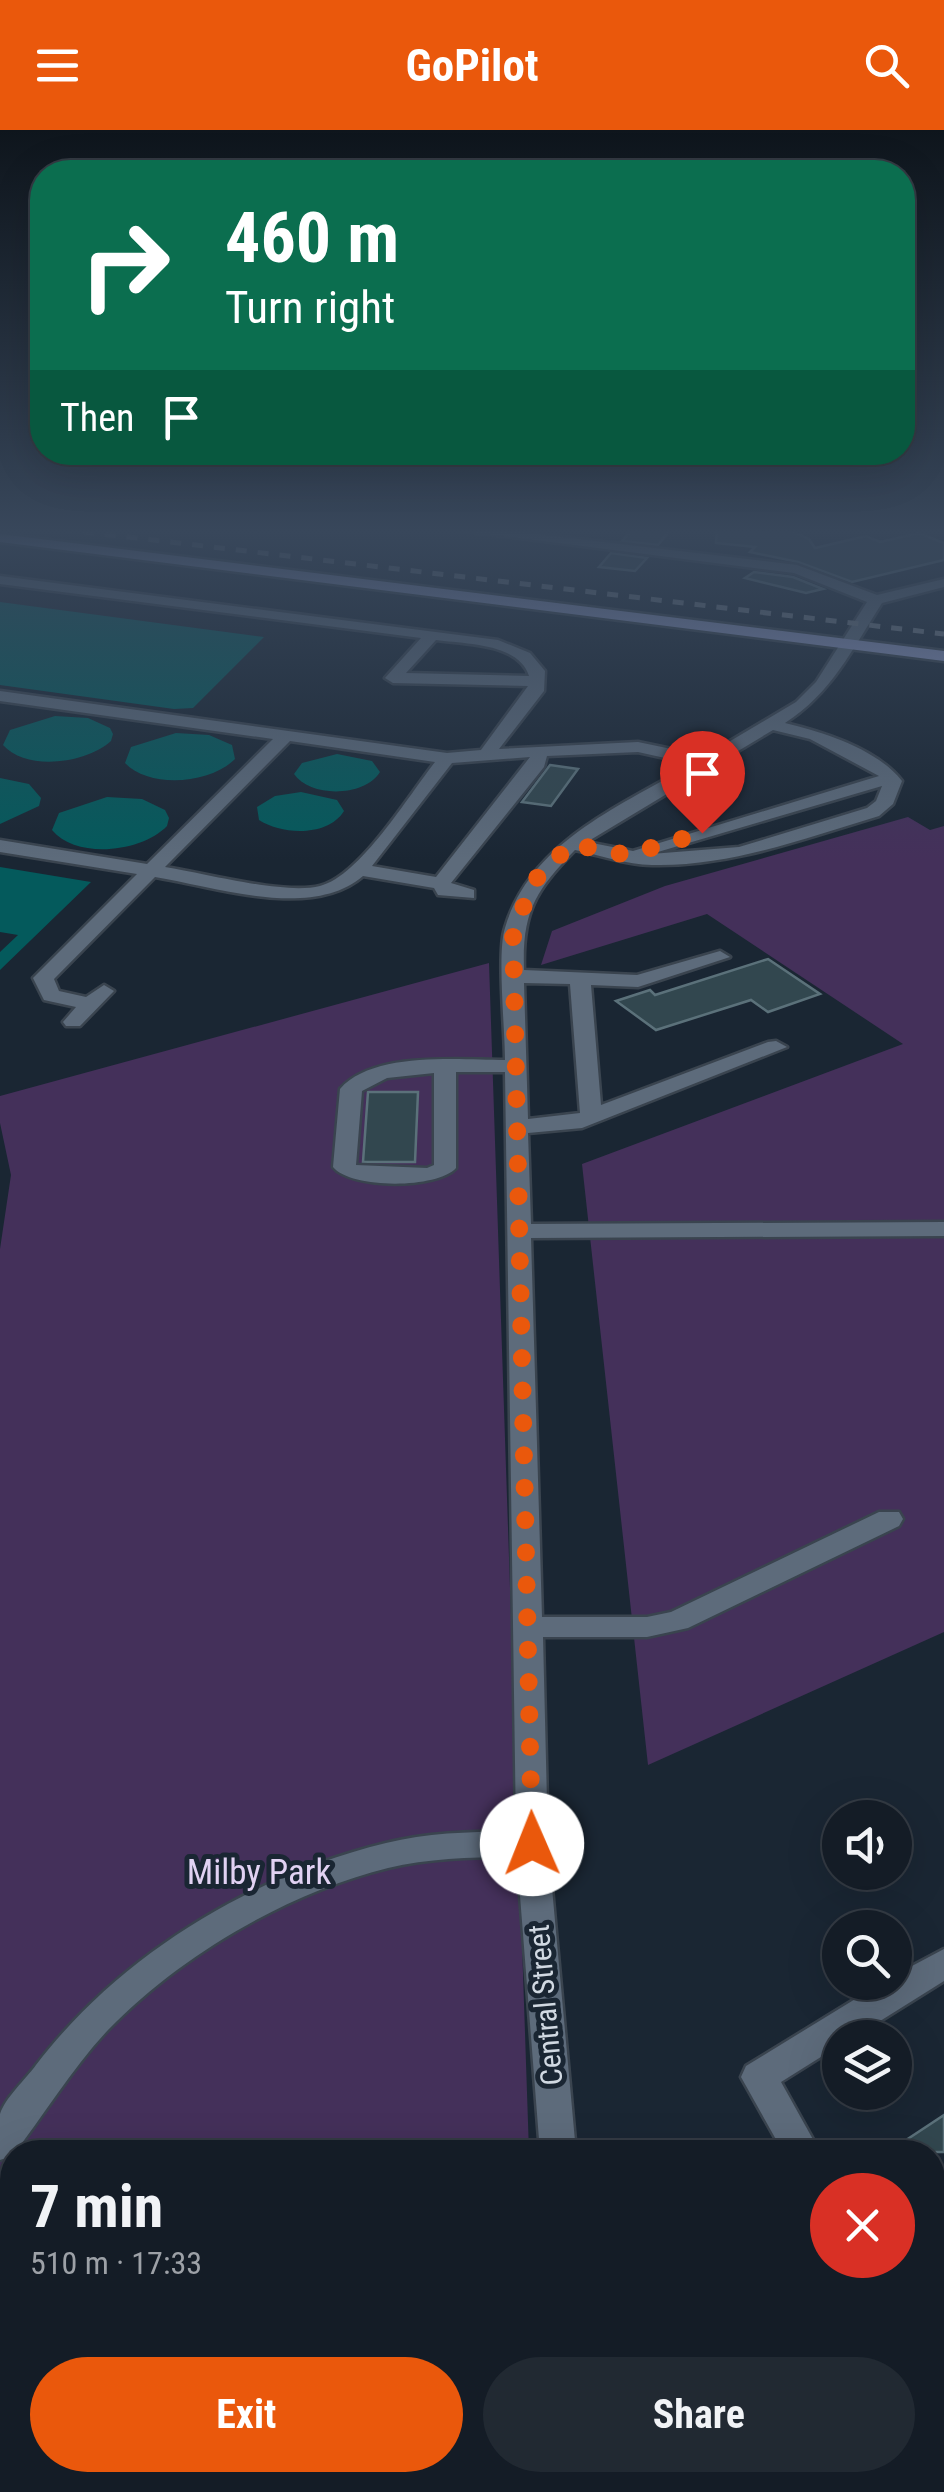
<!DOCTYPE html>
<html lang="en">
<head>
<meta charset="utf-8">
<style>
  body { margin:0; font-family:"Roboto Condensed",sans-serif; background:#212932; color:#f1f3f6; height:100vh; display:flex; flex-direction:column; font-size:38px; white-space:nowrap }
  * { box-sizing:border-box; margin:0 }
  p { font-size:32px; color:#9da1a7 }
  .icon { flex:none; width:55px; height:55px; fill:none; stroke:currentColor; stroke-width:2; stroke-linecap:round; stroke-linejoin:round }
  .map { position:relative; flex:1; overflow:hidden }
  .sheet { position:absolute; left:0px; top:2010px; width:945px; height:352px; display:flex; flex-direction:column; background:#141c26; border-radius:40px 40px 0 0; box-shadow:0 10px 40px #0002,0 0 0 2px #333a43 }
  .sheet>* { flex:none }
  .top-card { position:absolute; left:30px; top:30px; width:885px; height:305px; border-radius:40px; box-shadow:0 10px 40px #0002,0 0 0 2px #333a43; background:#0b6e4f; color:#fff; overflow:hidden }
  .controls { position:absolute; left:822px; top:1670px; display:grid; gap:20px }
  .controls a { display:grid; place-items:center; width:90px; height:90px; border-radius:50%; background:#141c26; box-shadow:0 10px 40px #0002,0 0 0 2px #333a43; font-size:50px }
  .pin { position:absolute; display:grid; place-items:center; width:85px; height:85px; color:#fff; margin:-102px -42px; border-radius:50% 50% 50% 0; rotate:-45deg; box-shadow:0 0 10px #0007 }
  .pin .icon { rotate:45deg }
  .me { position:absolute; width:110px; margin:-55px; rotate:359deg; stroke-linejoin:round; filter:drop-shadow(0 0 8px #0008) }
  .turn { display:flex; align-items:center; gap:35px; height:210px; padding:0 30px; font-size:45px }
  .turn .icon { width:130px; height:130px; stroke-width:2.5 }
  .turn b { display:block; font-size:70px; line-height:85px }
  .then { display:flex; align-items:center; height:95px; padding:0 30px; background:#0003; gap:20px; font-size:38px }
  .round { display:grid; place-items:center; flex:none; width:105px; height:105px; border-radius:52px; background:#212932 }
  .head { display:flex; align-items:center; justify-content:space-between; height:170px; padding:0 30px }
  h1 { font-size:60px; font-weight:700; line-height:75px }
  .cta { display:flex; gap:20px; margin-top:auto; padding:20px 30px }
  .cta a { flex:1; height:115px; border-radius:60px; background:#ea580c; color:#fff; font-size:40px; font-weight:700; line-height:115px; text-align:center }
  .cta a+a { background:#212932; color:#f1f3f6 }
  header { display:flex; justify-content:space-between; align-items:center; height:130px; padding:0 30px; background:#ea580c; color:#fff; font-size:45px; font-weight:700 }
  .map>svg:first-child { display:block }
  .green { fill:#44305a }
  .water { fill:#045a5c }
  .building { fill:#32474f; stroke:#5b717a; stroke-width:2.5 }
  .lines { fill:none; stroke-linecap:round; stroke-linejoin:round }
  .minor-tunnel { stroke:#35414d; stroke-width:36; stroke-dasharray:36 19; stroke-linecap:butt }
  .minor-casing { stroke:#3a444f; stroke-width:5 }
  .major-casing { stroke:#3a444f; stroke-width:5 }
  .minor { fill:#5d6b7b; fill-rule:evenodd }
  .major { fill:#8d97c2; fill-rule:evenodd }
  .rail { stroke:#6f7984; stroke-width:5; stroke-dasharray:11 11; stroke-linecap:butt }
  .route { stroke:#ea580c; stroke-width:18; stroke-dasharray:0 32.4 }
  .labels { text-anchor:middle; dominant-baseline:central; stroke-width:10; stroke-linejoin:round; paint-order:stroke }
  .street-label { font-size:30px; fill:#d1d9e2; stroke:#1a2633 }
  .near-park-label { font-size:35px; fill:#e1d2f3; stroke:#1a2633 }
</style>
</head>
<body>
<header><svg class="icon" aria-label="menu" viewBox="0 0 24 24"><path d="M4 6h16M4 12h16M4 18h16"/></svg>GoPilot<svg class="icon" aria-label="search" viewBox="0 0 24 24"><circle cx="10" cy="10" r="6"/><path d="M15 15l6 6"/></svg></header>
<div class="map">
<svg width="944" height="2362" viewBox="0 0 944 2362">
  <rect width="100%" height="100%" fill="#1a2633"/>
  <path class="green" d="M 908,687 L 930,700 L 944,696 L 944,1502 L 648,1635 L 582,1034 L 903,914 L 707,784 L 541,835 L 552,801 L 665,756 Z
    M 489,833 L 529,2022 L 12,2022 L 12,2350 L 539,2350 L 540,2362 L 0,2362 L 0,1119 L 11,1045 L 0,993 L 0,966 Z"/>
  <path class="water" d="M 0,472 L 264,507 L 193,578 L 174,579 L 0,555 Z
    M 55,586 L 88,588 L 110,598 L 113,604 L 111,611 C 87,633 27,642 3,615 L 10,600 Z
    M 176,603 L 209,605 L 232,615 L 235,629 C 210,654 150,659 125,633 L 131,617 Z
    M 337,624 L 372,631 L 380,642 C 365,667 310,668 294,644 L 302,633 Z
    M 0,648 L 29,654 L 41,668 L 39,676 L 0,694 Z
    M 301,662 L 337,670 L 344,681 C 328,707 282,705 259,690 L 257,677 L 275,666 Z
    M 107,667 L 142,669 L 165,680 L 169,688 L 167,696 C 142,722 77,730 52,700 L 59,683 Z
    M 0,737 L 91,752 L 0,840 L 0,822 L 18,805 L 0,802 Z"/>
  <path class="building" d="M 633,399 L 671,399 L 658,415 L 622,411 Z
    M 717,399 L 787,399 L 809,409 L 815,418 L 866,406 L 880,412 L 919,403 L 944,413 L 944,430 L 852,452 L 798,432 L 750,422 L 755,417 L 716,413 Z
    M 611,423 L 647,428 L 635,441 L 599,437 Z
    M 754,442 L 793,447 L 823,459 L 806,463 L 745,448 Z
    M 550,635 L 578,639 L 551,676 L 522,672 Z
    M 768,829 L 820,864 L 768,882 L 751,870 L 656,900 L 616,871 L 650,860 L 655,865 Z
    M 368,962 L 418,962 L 415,1032 L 363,1032 Z
    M 944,1985 L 944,2022 L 888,2022 Z"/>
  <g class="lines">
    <path class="minor-tunnel" d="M 804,2362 L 821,2350"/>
    <defs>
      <path id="minor" d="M 449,399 L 493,399 L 797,435 L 877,465 L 944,449 L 944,457 L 882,473 C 853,518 831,564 785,593 C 823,602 877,619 902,651 L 893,674 L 879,686 C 805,708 731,737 652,735 C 627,735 600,725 575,720 C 535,761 522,782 524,840 L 637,845 L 720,821 L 730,827 L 638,857 L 591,855 L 601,975 L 768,912 L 776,911 L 787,917 L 582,998 L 528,1003 L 531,1094 L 944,1092 L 944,1106 L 531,1108 L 542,1487 L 647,1487 L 671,1482 L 879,1382 L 899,1382 L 903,1389 L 899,1396 L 688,1498 L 647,1507 L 543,1507 L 548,1714 L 576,2022 L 540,2022 L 517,1727 C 474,1727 430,1728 388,1738 C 287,1763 181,1825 108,1900 C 72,1938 43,1987 12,2026 L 0,2030 C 0,2017 0,1997 0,1984 C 5,1968 26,1949 36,1935 C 121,1824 251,1746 386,1713 C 428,1702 472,1702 516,1701 L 505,942 L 456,942 L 456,1038 C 437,1059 351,1059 333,1037 L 340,959 C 373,921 459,930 505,930 C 505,900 497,822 505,798 C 530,712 621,676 692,634 L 638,622 L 547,626 L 544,637 L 451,753 L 474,760 L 474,768 L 438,765 L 434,758 L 363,746 C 312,790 216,757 155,747 L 54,849 L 59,861 L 86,867 L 104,855 L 114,861 L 80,896 L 66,896 L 63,892 L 76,877 L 44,870 L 33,848 L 137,744 L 0,722 L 0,710 L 147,734 L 273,609 L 0,571 L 0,561 L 447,623 L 481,620 L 528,556 L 393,553 L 385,548 L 421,508 L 0,454 L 0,446 L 498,510 L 530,523 L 545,541 L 544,561 L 499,619 L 638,612 L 705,626 L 796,572 L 816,552 L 867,472 L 794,443 ZM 436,510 C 465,514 519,513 529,546 L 406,543 ZM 773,600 L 810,609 L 879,646 L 633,721 L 587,712 ZM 290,611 L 435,632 C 409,665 360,746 320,756 C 284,765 204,743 165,737 ZM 530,627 L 436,747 L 372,736 L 452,633 ZM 882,656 L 876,671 L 867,678 L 739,717 L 651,724 ZM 524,853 L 570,854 L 580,983 L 528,989 ZM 434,943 L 434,1035 L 427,1038 L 356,1035 L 362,961 L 387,948 Z
        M 944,1819 L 944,1851 L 853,1908 L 840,1908 L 840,1915 L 781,1952 L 820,2022 L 783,2022 L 741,1947 L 746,1936 L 883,1852 L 895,1852 L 895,1845 Z
        M 932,2204 L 944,2209 L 944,2286 L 932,2291 Z
        M 585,2350 L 696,2350 L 691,2362 L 580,2362 Z
        M 716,2350 L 758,2350 L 761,2362 L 719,2362 Z"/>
      <path id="major" d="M 0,404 L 944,521 L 944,531 L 0,412 Z"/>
    </defs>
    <use href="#minor" class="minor-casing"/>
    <use href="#major" class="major-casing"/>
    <use href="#minor" class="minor"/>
    <use href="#major" class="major"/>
    <path class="rail" d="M 61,399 L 944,504"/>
  </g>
  <linearGradient id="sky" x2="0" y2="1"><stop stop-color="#0e151c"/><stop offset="0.55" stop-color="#38475b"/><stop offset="1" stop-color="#38475b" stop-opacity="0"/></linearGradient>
  <rect width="944" height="730" fill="url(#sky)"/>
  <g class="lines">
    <path class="route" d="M 532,1714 L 513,801 L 535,750 L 571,714 L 627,725 L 702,703"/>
  </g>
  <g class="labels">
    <g class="street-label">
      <text transform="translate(545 1875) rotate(-95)">Central Street</text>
    </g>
    <g class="near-park-label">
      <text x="259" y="1742">Milby Park</text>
    </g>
  </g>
</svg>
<div class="controls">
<a><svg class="icon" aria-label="sound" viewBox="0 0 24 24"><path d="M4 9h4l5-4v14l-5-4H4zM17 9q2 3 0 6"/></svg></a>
<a><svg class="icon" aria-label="search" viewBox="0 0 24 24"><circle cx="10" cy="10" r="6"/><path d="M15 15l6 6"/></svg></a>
<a><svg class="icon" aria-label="layers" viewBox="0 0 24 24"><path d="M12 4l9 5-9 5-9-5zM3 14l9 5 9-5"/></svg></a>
</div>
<div class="pin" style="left:702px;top:703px;background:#d93025"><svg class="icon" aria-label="arrive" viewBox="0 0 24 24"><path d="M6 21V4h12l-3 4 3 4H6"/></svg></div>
<svg class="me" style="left:532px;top:1714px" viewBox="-20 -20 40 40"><circle r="19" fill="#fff"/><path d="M0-13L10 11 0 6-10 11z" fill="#ea580c"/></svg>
<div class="top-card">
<div class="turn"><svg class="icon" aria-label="right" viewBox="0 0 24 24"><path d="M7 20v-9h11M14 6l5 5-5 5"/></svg><div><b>460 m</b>Turn right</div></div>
<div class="then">Then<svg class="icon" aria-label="arrive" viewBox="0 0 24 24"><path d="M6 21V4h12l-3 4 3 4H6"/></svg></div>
</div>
<section class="sheet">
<div class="head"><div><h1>7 min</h1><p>510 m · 17:33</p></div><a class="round" style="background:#d93025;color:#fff"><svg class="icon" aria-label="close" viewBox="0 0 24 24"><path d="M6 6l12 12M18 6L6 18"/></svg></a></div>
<div class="cta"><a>Exit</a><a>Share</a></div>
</section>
</div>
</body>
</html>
